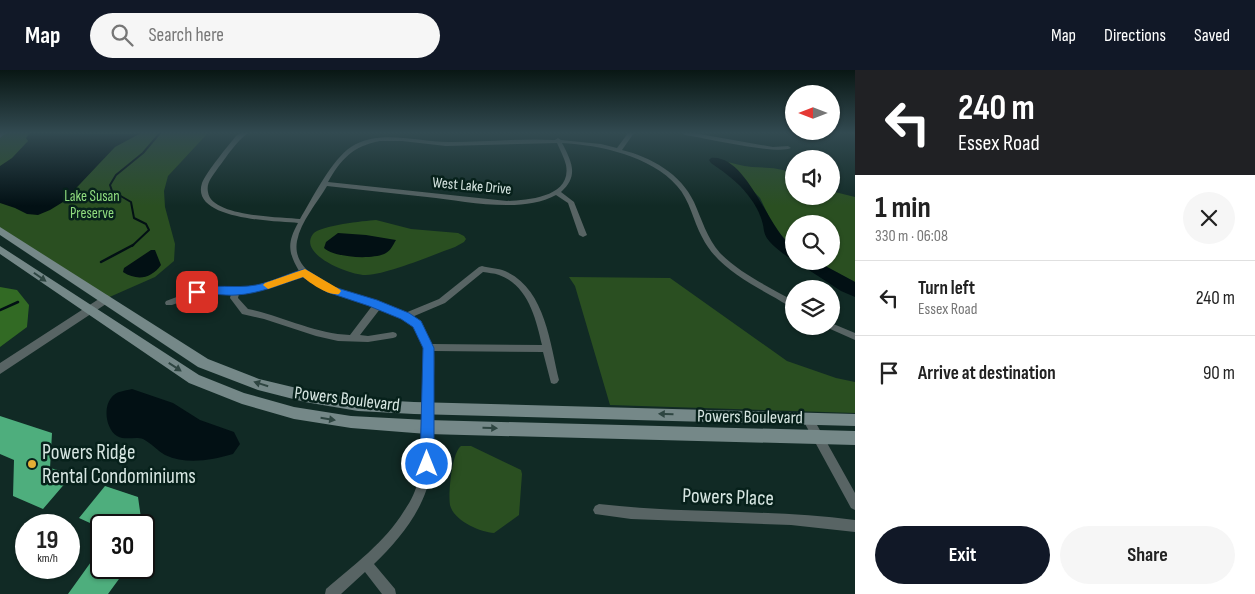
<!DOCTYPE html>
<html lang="en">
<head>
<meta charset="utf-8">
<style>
  body { margin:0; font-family:"Sofia Sans Condensed",sans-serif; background:#f6f6f6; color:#222; height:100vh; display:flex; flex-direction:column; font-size:19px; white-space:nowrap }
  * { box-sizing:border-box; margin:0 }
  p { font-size:16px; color:#767676 }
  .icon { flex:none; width:28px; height:28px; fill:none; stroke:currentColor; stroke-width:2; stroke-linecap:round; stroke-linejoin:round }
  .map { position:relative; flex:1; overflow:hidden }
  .panel { display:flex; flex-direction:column; background:#fff; width:400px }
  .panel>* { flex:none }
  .top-card { background:#202124; color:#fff; overflow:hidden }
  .needle { width:32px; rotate:270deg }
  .buttons { position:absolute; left:785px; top:15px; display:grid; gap:10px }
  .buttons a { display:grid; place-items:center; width:55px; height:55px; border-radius:50%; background:#fff; box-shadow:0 1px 4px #0004; font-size:25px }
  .speed { position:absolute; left:15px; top:444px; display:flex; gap:10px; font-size:25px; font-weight:700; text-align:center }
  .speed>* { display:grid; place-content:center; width:65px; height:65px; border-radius:50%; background:#fff; box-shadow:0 1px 4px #0004; line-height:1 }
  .speed small { font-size:12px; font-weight:400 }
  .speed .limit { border:2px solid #111; border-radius:8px; background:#fff; color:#111 }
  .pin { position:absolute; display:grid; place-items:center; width:42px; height:42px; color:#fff; margin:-21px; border-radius:10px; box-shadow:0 2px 8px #0006 }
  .me { position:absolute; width:55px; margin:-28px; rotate:0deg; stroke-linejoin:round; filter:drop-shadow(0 0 4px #0008) }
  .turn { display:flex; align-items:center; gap:18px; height:105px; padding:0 20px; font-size:22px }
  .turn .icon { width:65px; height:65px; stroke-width:2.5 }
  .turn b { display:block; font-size:35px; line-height:42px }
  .round { display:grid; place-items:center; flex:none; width:52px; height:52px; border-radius:26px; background:#f6f6f6 }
  .summary { display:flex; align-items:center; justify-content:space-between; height:85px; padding:0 20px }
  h1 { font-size:30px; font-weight:700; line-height:38px }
  .primary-button { display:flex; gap:10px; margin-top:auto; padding:10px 20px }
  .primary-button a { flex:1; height:58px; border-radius:30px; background:#111827; color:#fff; font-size:20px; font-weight:700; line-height:58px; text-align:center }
  .primary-button a+a { background:#f6f6f6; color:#222 }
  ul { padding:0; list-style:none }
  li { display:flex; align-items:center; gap:15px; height:75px; padding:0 20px; border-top:1px solid #e0e0e0 }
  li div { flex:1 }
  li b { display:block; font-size:19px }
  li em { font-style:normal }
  header { display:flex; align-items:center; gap:30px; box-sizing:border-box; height:70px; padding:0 25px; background:#111827; color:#fff }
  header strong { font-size:24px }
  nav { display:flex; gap:28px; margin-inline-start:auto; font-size:18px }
  .search { width:350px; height:45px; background:#f6f6f6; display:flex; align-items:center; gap:12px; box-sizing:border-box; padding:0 18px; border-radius:28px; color:#767676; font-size:19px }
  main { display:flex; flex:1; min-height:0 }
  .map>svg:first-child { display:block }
  .green { fill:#2a4f21 }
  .forest { fill:#326a24 }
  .water { fill:#021014 }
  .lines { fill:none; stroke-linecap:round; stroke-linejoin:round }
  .stream-far1 { stroke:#021014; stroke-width:2 }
  .stream { stroke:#021014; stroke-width:2.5 }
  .building { fill:#4eae7d }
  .minor { fill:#586464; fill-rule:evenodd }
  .tertiary { fill:#586464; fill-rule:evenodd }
  .secondary { fill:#758888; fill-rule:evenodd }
  .oneway { fill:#2e4541 }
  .route { fill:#1a73e8; stroke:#114b97 }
  .slow { fill:#f59e0b }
  .poi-dot { fill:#e3ae35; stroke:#07211b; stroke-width:2 }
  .labels { text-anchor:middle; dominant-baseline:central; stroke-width:5; stroke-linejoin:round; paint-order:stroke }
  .far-street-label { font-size:15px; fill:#d7e6e2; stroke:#07211b }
  .far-park-label { font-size:15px; fill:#90dd7f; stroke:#07211b }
  .street-label { font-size:18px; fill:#d7e6e2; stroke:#07211b }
  .near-poi-label { font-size:21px; fill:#d7e6e2; stroke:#07211b; text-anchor:start }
  .near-street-label { font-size:21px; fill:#d7e6e2; stroke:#07211b }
</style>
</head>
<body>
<header>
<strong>Map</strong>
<div class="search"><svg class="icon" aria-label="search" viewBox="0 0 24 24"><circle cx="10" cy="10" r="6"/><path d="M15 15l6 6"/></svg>Search here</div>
<nav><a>Map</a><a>Directions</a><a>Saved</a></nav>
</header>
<main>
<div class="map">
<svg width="855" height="524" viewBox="0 0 855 524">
  <rect width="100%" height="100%" fill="#112a25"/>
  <path class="green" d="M 2,63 L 208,63 L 168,106 L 164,121 L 165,137 L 175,174 L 174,191 L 155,207 L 105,229 L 0,160 L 0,66 Z
    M 724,91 C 733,93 742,96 752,97 C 767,98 779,97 794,104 L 794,126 L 831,126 L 831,121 L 855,127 L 855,212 L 816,191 L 831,191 L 831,154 L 794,154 L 794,179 L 774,157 L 760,128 Z
    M 376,150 L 411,159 L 458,163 L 464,166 L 466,169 L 464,172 L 455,177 C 432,185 389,204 366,205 C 352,206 297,185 313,164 C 321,155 364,151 376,150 Z
    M 569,207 L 670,208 L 787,291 L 836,308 L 855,312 L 855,343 L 610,335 L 575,216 Z
    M 461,376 L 471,376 L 521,400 L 522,404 L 519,445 L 494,463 C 480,462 454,451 450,435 C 448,424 452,382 461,376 Z"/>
  <path class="forest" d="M 0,217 L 17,220 L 29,235 L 27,257 L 0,277 Z"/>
  <path class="water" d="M 30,63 L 128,64 L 141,63 L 115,77 L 63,132 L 50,140 L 38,145 L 27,144 L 15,138 L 0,133 L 0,96 L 12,88 L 28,71 L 26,68 Z
    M 711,88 C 747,84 768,160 794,179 L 794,191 C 784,184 766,173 764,161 C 763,151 759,141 753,132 C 742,115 727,104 711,93 L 709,90 Z
    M 338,163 L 366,165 L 396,170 C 393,175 391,180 386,183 C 374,190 335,188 324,178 L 326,172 Z
    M 151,180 L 155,180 L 161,195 C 151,209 137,211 123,202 L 124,198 Z
    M 795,191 L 816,191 L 855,212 L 855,227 L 841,221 Z
    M 132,319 L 173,333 L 200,350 L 234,362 L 240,374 L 233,384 C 212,390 187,395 165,385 C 158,381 151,373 143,369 C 135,366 126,371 117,366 C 106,359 103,338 111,328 C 116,321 124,321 132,319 Z"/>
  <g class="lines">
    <path class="stream-far1" d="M 132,176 L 149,160 L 146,154 L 134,148 L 131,132 L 112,121 L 110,115 L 116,105 L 143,83 L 160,63"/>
    <path class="stream" d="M 101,192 L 133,175
      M 0,240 L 18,232"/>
  </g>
  <path class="building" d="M 0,346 L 52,363 L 50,398 L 73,404 L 43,439 L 13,426 L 14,390 L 0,384 Z
    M 105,416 L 138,427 L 142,455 L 101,455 L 101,458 L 79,448 Z
    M 101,478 L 101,498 L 127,498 L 108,524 L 68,524 Z"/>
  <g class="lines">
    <path class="minor" d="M 241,63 L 248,63 C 235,73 228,85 218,98 C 213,106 206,112 208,122 C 211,147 281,147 300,149 C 312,129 332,89 351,77 C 381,58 419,73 452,72 C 486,72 521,68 555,70 L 558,68 L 561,70 L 601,74 L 617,78 L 628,63 L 634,63 L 622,80 C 651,87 681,104 694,132 C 702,150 707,168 720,183 C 741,204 769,217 794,231 L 794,238 C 786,235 778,229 770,225 C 744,210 716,195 702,167 C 693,151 690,130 677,116 C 651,86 600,75 562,73 C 572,92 579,106 561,122 L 574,132 L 587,165 L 583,167 L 579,165 L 568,133 L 556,125 C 521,144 465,131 427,127 C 393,123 360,120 327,116 C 317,133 301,151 297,171 C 289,217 376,228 405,243 L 439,229 L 479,197 L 482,196 C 489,198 498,198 505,201 C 545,218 550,273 559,310 L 557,313 L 554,314 L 551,313 L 543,282 L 434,281 C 435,300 433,319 433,338 C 433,358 434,377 432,396 C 427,436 402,467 374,494 L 395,519 L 396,524 L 382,524 L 365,502 L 341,524 L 325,524 L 326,519 C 354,495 385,472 404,441 C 411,431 416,421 418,410 C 424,386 422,361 423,337 C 424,315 431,287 420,266 C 412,251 394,245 380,239 L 360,265 L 368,266 L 393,262 L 396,263 L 397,265 L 396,267 L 393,268 L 368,272 L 338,271 L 316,266 L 264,249 L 242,244 L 230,228 L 231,224 L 207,222 L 172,235 L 166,235 L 165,233 L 166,231 L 206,216 L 235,219 L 258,215 L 299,201 C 288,182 287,173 298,153 C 276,151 190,150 202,113 C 206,102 228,76 236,66 ZM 380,71 L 402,71 L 446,76 L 557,73 C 560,80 564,87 566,95 C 572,127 528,130 507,131 L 328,112 C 341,89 353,76 380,71 ZM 483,202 C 488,203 494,203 499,205 C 528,215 536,249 542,275 L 432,274 L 423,255 L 412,247 L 445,233 ZM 304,205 C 323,223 348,229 372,236 L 350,265 C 315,264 282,246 248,239 L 238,228 L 239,224 L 262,220 Z
      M 682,63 L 694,63 L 773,77 L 788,76 L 791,78 C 777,85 705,68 685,65 Z
      M 831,253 L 855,263 L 855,270 L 828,258 L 827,256 L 831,256 Z
      M 808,345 L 812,346 L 855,423 L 855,440 L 851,438 L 804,352 L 803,349 L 804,346 Z
      M 599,434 C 684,444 770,439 855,450 L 855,462 L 791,455 L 631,449 L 595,444 L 593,440 L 595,436 Z"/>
    <path class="tertiary" d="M 0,63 L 6,63 L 0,68 Z
      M 105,225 L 109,226 L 110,229 L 109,232 L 0,304 L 0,293 Z"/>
    <path class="secondary" d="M 0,157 L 208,289 L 259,309 L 305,320 L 358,329 L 414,332 L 855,344 L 855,356 L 414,344 L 358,341 L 305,332 L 258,320 L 198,297 L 0,165 Z
      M 0,176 L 199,305 L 244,323 L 294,337 L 351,346 L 427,350 L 855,361 L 855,375 L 427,364 L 351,358 L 294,349 L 242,334 L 189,313 L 0,184 Z"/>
  </g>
  <defs><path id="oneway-solid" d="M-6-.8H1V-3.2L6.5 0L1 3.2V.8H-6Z" transform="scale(1.25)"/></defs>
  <g class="oneway">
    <use href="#oneway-solid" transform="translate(40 207) rotate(35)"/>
    <use href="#oneway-solid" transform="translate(175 297) rotate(33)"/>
    <use href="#oneway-solid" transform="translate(261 314) rotate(-163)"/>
    <use href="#oneway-solid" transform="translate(666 344) rotate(-178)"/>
    <use href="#oneway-solid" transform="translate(328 349) rotate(9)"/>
    <use href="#oneway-solid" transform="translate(490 358) rotate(1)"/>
  </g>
  <linearGradient id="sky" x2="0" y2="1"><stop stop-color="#091714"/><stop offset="0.46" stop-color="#324a51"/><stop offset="1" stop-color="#324a51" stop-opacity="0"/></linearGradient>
  <rect width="855" height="136" fill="url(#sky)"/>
  <path class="route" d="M 305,199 L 334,217 L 377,230 L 409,243 L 421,251 L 434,278 L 434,394 L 432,398 L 427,400 L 422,398 L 420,394 L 423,278 L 413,257 L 401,249 L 369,236 L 327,222 L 303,207 C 281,214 259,224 236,225 C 222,226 211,222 197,226 L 192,222 L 193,220 C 214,213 235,219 256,215 C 273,212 289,203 305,199 Z"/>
  <path class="slow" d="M 305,199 L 339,219 L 341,221 L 339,224 C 329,226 311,214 303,207 L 268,219 L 263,215 L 265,213 Z"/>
  <circle class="poi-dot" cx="32" cy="394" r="5"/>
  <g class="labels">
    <g class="far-street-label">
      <text transform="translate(472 116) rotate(5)">West Lake Drive</text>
    </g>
    <g class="far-park-label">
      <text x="92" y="126">Lake Susan<tspan x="92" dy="17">Preserve</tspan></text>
    </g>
    <g class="street-label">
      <text transform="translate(347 329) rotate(7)">Powers Boulevard</text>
      <text transform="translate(750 347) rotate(1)">Powers Boulevard</text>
    </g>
    <g class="near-poi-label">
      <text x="42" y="382">Powers Ridge<tspan x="42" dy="24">Rental Condominiums</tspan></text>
    </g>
    <g class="near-street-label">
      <text transform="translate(728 427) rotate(2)">Powers Place</text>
    </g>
  </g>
</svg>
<div class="buttons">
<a><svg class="needle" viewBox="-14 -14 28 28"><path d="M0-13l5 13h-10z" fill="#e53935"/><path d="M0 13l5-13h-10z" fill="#767676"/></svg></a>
<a><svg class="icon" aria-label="sound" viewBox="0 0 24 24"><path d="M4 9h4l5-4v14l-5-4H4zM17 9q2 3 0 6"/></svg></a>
<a><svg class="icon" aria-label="search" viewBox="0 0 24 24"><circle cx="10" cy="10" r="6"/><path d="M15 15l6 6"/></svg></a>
<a><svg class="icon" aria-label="layers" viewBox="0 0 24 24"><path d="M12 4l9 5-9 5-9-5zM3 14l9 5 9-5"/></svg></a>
</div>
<div class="speed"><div>19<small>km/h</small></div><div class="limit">30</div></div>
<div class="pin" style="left:197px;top:222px;background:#d93025"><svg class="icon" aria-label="arrive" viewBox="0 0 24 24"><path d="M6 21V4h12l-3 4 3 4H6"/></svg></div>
<svg class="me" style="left:427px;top:394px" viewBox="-20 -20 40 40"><circle r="17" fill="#1a73e8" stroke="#fff" stroke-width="3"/><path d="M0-11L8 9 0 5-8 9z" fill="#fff"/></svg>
</div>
<section class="panel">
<div class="top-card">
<div class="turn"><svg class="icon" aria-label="left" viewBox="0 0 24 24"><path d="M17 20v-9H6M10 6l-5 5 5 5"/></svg><div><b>240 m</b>Essex Road</div></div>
</div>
<div class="summary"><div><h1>1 min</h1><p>330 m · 06:08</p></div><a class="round"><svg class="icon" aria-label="close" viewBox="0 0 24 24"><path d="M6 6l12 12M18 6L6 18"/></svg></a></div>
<ul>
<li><svg class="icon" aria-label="left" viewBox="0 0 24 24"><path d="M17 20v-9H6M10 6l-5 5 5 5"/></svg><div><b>Turn left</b><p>Essex Road</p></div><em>240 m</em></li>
<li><svg class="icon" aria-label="arrive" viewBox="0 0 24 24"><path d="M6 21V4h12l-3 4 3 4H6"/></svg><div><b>Arrive at destination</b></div><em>90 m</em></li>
</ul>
<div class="primary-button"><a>Exit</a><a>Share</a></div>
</section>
</main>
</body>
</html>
